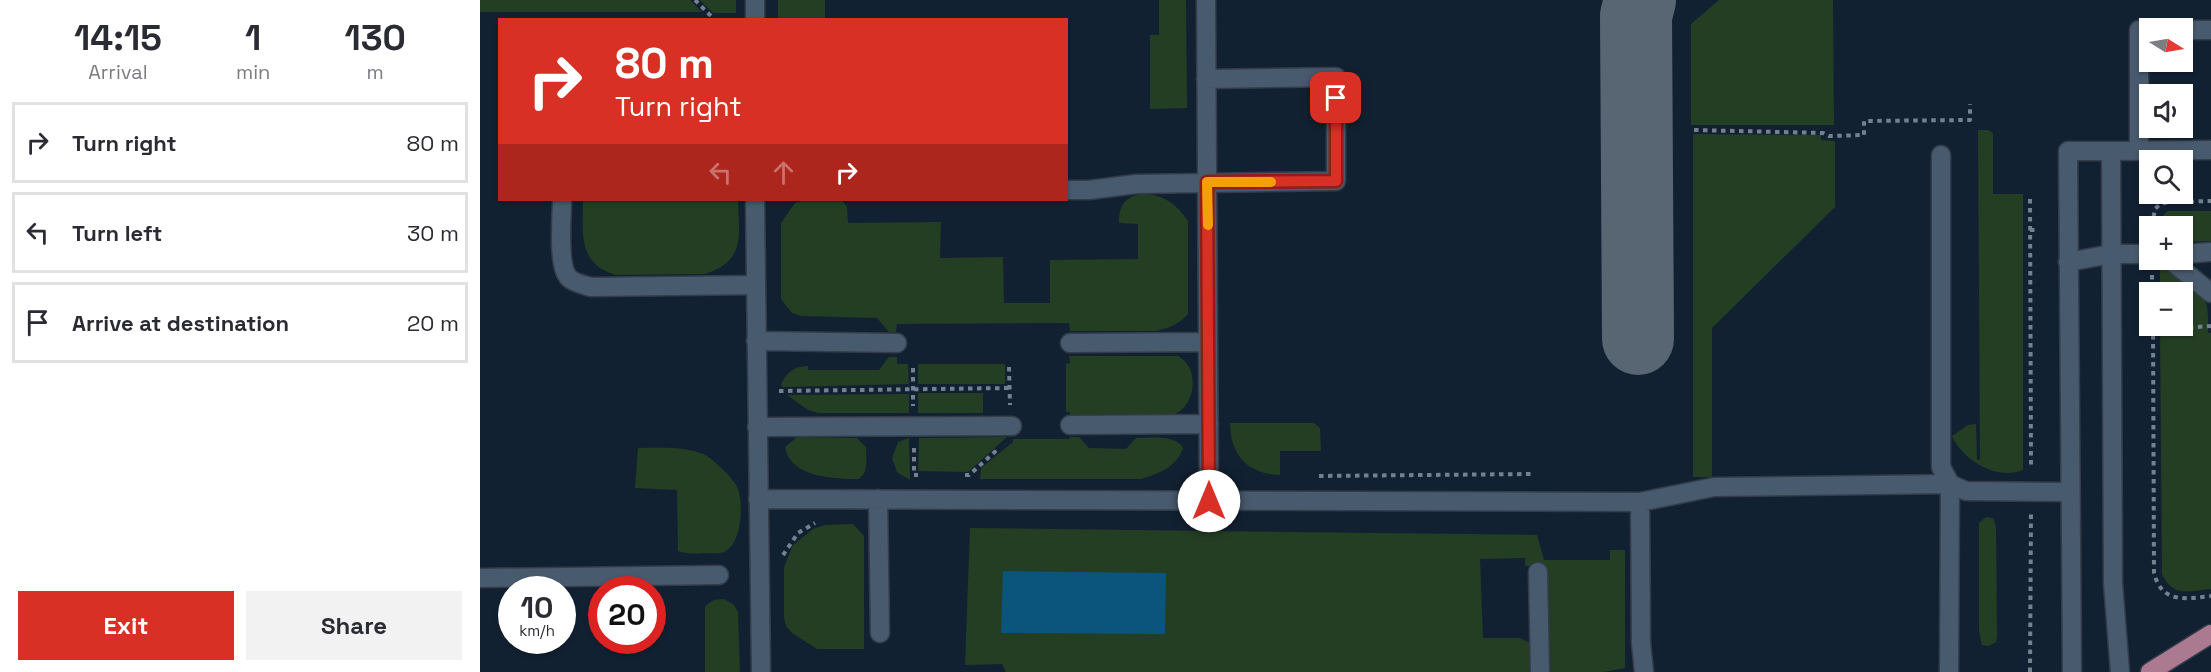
<!DOCTYPE html>
<html lang="en">
<head>
<meta charset="utf-8">
<style>
  body { margin:0; font-family:"Space Grotesk",sans-serif; background:#f2f2f3; color:#2b2b33; height:100vh; display:flex; flex-direction:column; font-size:22px; white-space:nowrap }
  * { box-sizing:border-box; margin:0 }
  p { font-size:20px; color:#7c7c81 }
  .icon { flex:none; width:33px; height:33px; fill:none; stroke:currentColor; stroke-width:2; stroke-linecap:round; stroke-linejoin:round }
  .map { position:relative; flex:1; overflow:hidden }
  .side { display:flex; flex-direction:column; background:#fff; width:480px }
  .side>* { flex:none }
  .guide { position:absolute; left:18px; top:18px; width:570px; height:183px; border-radius:0px; box-shadow:0 2px 4px #0004; background:#d93025; color:#fff; overflow:hidden }
  .needle { width:39px; rotate:101deg }
  .buttons { position:absolute; left:1659px; top:18px; display:grid; gap:12px }
  .buttons a { display:grid; place-items:center; width:54px; height:54px; border-radius:0px; background:#fff; box-shadow:0 2px 4px #0004; font-size:30px }
  .speed { position:absolute; left:18px; top:576px; display:flex; gap:12px; font-size:30px; font-weight:700; text-align:center }
  .speed>* { display:grid; place-content:center; width:78px; height:78px; border-radius:50%; background:#fff; box-shadow:0 2px 4px #0004; line-height:1 }
  .speed small { font-size:15px; font-weight:400 }
  .speed .limit { border:9px solid #d22; background:#fff; color:#111 }
  .pin { position:absolute; display:grid; place-items:center; width:51px; height:51px; color:#fff; margin:-26px; border-radius:12px; box-shadow:0 3px 9px #0006 }
  .me { position:absolute; width:66px; margin:-33px; rotate:0deg; stroke-linejoin:round; filter:drop-shadow(0 0 4px #0008) }
  .turn { display:flex; align-items:center; gap:21px; height:126px; padding:0 18px; font-size:27px }
  .turn .icon { width:78px; height:78px; stroke-width:2.5 }
  .turn b { display:block; font-size:42px; line-height:51px }
  .lanes { display:flex; align-items:center; height:57px; padding:0 18px; background:#0003; justify-content:center; gap:30px; direction:ltr }
  .lanes .off { opacity:.35 }
  .eta { display:flex; justify-content:space-evenly; align-items:center; height:102px; text-align:center }
  .eta b { font-size:36px; font-weight:600; line-height:42px }
  .button { display:flex; gap:12px; margin-top:auto; padding:12px 18px }
  .button a { flex:1; height:69px; border-radius:0px; background:#d93025; color:#fff; font-size:24px; font-weight:600; line-height:69px; text-align:center }
  .button a+a { background:#f2f2f3; color:#2b2b33 }
  ul { padding:0; list-style:none }
  li { display:flex; align-items:center; gap:18px; height:81px; margin:0 12px 9px; padding:0 6px; border:3px solid #e1e1e2; border-radius:0px }
  li div { flex:1 }
  li b { display:block; font-size:22px }
  li em { font-style:normal }
  main { display:flex; flex:1; min-height:0 }
  .map>svg:first-child { display:block }
  .green { fill:#243e24 }
  .water { fill:#0b557c }
  .lines { fill:none; stroke-linecap:round; stroke-linejoin:round }
  .taxiway { stroke:#586674; stroke-width:72 }
  .minor-casing { stroke:#333c4a; stroke-width:21 }
  .major-casing { stroke:#333c4a; stroke-width:21 }
  .path { stroke:#74818f; stroke-width:4; stroke-dasharray:4.5 4.5; stroke-linecap:butt }
  .minor { stroke:#485a6d; stroke-width:18 }
  .major { stroke:#ac7a90; stroke-width:18 }
  .route-casing { stroke:#8d1f18; stroke-width:15 }
  .route { stroke:#d93025; stroke-width:10 }
  .slow { stroke:#f59e0b; stroke-width:10 }
</style>
</head>
<body>
<main>
<section class="side">
<div class="eta">
<div><b>14:15</b><p>Arrival</p></div>
<div><b>1</b><p>min</p></div>
<div><b>130</b><p>m</p></div>
</div>
<ul>
<li><svg class="icon" aria-label="right" viewBox="0 0 24 24"><path d="M7 20v-9h11M14 6l5 5-5 5"/></svg><div><b>Turn right</b></div><em>80 m</em></li>
<li><svg class="icon" aria-label="left" viewBox="0 0 24 24"><path d="M17 20v-9H6M10 6l-5 5 5 5"/></svg><div><b>Turn left</b></div><em>30 m</em></li>
<li><svg class="icon" aria-label="arrive" viewBox="0 0 24 24"><path d="M6 21V4h12l-3 4 3 4H6"/></svg><div><b>Arrive at destination</b></div><em>20 m</em></li>
</ul>
<div class="button"><a>Exit</a><a>Share</a></div>
</section>
<div class="map">
<svg width="1731" height="672" viewBox="0 0 1731 672">
  <rect width="100%" height="100%" fill="#122132"/>
  <path class="green" d="M 0,0 L 210,0 L 222,12 L 0,12 Z
    M 220,0 L 256,0 L 256,13 L 233,13 Z
    M 298,0 L 345,0 L 345,19 L 298,19 Z
    M 679,0 L 706,0 L 707,108 L 670,109 L 670,35 L 679,35 Z
    M 1239,0 L 1353,0 L 1354,125 L 1211,125 L 1211,24 Z
    M 1498,130 L 1508,130 L 1513,133 L 1513,194 L 1543,194 L 1543,470 C 1516,481 1483,460 1472,436 L 1488,425 L 1496,424 L 1497,460 L 1500,460 Z
    M 1213,134 L 1341,135 L 1341,140 L 1355,141 L 1355,207 L 1232,328 L 1232,477 L 1213,477 Z
    M 659,194 C 681,193 696,203 708,221 L 708,314 C 699,324 689,328 676,331 L 590,331 L 589,323 L 417,324 L 416,332 L 409,332 L 397,318 L 321,316 L 312,313 L 301,299 L 301,223 L 315,203 L 325,200 L 362,200 L 367,207 L 368,223 L 461,222 L 460,258 L 523,257 L 524,303 L 570,303 L 570,260 L 658,259 L 658,224 L 639,223 C 639,207 643,199 659,194 Z
    M 103,200 L 258,200 C 259,235 266,261 225,274 L 136,275 C 97,264 103,232 103,200 Z
    M 1688,211 L 1731,211 L 1731,241 L 1703,242 L 1702,226 L 1682,226 L 1684,214 Z
    M 1680,268 C 1691,268 1721,289 1725,300 C 1729,310 1728,322 1728,333 L 1731,333 L 1731,589 C 1709,591 1693,598 1682,574 L 1680,326 L 1702,326 L 1702,292 L 1680,292 Z
    M 589,356 L 698,356 C 720,368 716,404 695,414 L 590,415 L 590,412 L 586,412 L 586,364 L 590,363 Z
    M 409,357 L 417,357 L 417,364 L 428,364 L 429,384 L 302,387 L 301,385 C 305,373 315,366 328,366 L 328,370 L 399,370 Z
    M 438,364 L 525,364 L 525,384 L 438,384 Z
    M 438,393 L 503,393 L 503,413 L 438,413 Z
    M 429,394 L 429,413 L 338,413 L 328,410 L 307,395 Z
    M 750,423 L 834,423 L 840,428 L 841,451 L 800,451 L 800,475 C 768,474 750,455 750,423 Z
    M 317,437 L 377,438 L 386,447 C 386,460 389,471 379,479 C 356,479 310,478 305,447 Z
    M 527,437 L 488,472 L 438,471 L 439,438 Z
    M 590,437 L 599,437 L 609,448 L 646,449 L 656,438 C 670,438 696,434 703,448 C 697,467 678,474 661,479 L 500,479 L 501,468 L 533,442 L 533,439 L 589,439 Z
    M 429,438 L 430,480 L 417,472 L 412,458 L 418,442 Z
    M 158,448 C 179,448 203,446 223,454 C 231,457 252,477 256,485 C 265,500 262,545 244,552 C 238,554 231,553 225,553 C 216,554 207,554 198,551 L 197,490 L 155,488 Z
    M 1506,517 L 1513,518 L 1516,526 L 1517,637 L 1516,642 L 1509,646 L 1502,645 L 1499,631 L 1499,523 Z
    M 373,524 L 384,536 L 384,649 L 337,649 L 312,633 L 306,626 L 304,618 L 304,567 L 313,545 L 333,529 L 345,525 Z
    M 490,528 L 1057,535 L 1064,560 L 1130,560 L 1130,550 L 1145,550 L 1145,668 L 1123,672 L 1070,672 L 1066,662 L 1064,566 L 1045,566 L 1045,558 L 1000,559 L 1003,638 L 1040,638 L 1052,644 L 1052,667 L 1049,672 L 526,672 L 522,664 L 485,665 Z
    M 244,599 L 254,605 L 258,612 L 260,672 L 225,672 L 225,606 L 234,600 Z"/>
  <path class="water" d="M 523,571 L 686,573 L 685,634 L 521,633 Z"/>
  <g class="lines">
    <path class="taxiway" d="M 1158,339 L 1156,16 L 1160,0"/>
    <defs>
      <path id="minor" d="M 275,0 L 275,20
        M 726,0 L 729,501
        M 1702,30 L 1731,30
        M 1659,150 L 1659,30 L 1670,30
        M 1631,151 L 1731,150
        M 1461,155 L 1461,467 L 1470,484 L 1469,671
        M 586,190 L 609,190 L 656,184 L 856,181 L 856,77 L 726,79
        M 82,200 C 82,217 77,266 89,278 C 94,283 104,285 111,287 L 276,285
        M 275,200 L 281,672
        M 1702,254 L 1731,252
        M 1690,260 L 1731,293
        M 1588,262 L 1631,254 L 1670,254
        M 276,341 L 417,343
        M 590,343 L 728,342
        M 590,425 L 729,424
        M 277,427 L 532,426
        M 278,499 L 1160,502 L 1234,487 L 1470,484 L 1486,491 L 1590,492
        M 398,499 L 400,633
        M 1160,502 L 1161,643 L 1164,672
        M 1058,572 L 1060,672
        M 0,578 L 239,575
        M 1592,672 L 1588,151 L 1631,151 L 1633,583 L 1640,672"/>
      <path id="major" d="M 1670,672 L 1731,634"/>
    </defs>
    <use href="#minor" class="minor-casing"/>
    <use href="#major" class="major-casing"/>
    <path class="path" d="M 215,0 L 235,20
      M 1214,130 L 1343,133 L 1349,136 L 1384,135 L 1384,121 L 1490,120 L 1490,104
      M 1550,199 L 1551,465
      M 1672,226 L 1675,209 L 1679,205 L 1688,202 L 1731,201
      M 1665,229 L 1670,228
      M 1550,230 L 1559,230
      M 1672,275 L 1672,292
      M 1673,326 L 1674,573 C 1682,604 1706,599 1731,596
      M 1673,330 L 1731,326
      M 529,367 L 530,405
      M 433,368 L 433,406
      M 299,391 L 530,388
      M 434,448 L 434,475 L 438,475
      M 485,475 L 489,475 L 518,449
      M 839,476 L 1054,474
      M 303,555 L 318,533 L 335,523
      M 1550,672 L 1551,512"/>
    <use href="#minor" class="minor"/>
    <use href="#major" class="major"/>
  </g>
  <g class="lines">
    <defs>
      <path id="route" d="M 729,501 L 727,182 L 856,181 L 856,98"/>
    </defs>
    <use href="#route" class="route-casing"/>
    <use href="#route" class="route"/>
    <path class="slow" d="M 728,225 L 727,182 L 791,182"/>
  </g>
</svg>
<div class="buttons">
<a><svg class="needle" viewBox="-14 -14 28 28"><path d="M0-13l5 13h-10z" fill="#e53935"/><path d="M0 13l5-13h-10z" fill="#7c7c81"/></svg></a>
<a><svg class="icon" aria-label="sound" viewBox="0 0 24 24"><path d="M4 9h4l5-4v14l-5-4H4zM17 9q2 3 0 6"/></svg></a>
<a><svg class="icon" aria-label="search" viewBox="0 0 24 24"><circle cx="10" cy="10" r="6"/><path d="M15 15l6 6"/></svg></a>
<a>+</a>
<a>−</a>
</div>
<div class="speed"><div>10<small>km/h</small></div><div class="limit">20</div></div>
<div class="pin" style="left:856px;top:98px;background:#d93025"><svg class="icon" aria-label="arrive" viewBox="0 0 24 24"><path d="M6 21V4h12l-3 4 3 4H6"/></svg></div>
<svg class="me" style="left:729px;top:501px" viewBox="-20 -20 40 40"><circle r="19" fill="#fff"/><path d="M0-13L10 11 0 6-10 11z" fill="#d93025"/></svg>
<div class="guide">
<div class="turn"><svg class="icon" aria-label="right" viewBox="0 0 24 24"><path d="M7 20v-9h11M14 6l5 5-5 5"/></svg><div><b>80 m</b>Turn right</div></div>
<div class="lanes"><svg class="icon off" aria-label="left" viewBox="0 0 24 24"><path d="M17 20v-9H6M10 6l-5 5 5 5"/></svg><svg class="icon off" aria-label="ahead" viewBox="0 0 24 24"><path d="M12 20V5M6 11l6-6 6 6"/></svg><svg class="icon" aria-label="right" viewBox="0 0 24 24"><path d="M7 20v-9h11M14 6l5 5-5 5"/></svg></div>
</div>
</div>
</main>
</body>
</html>
